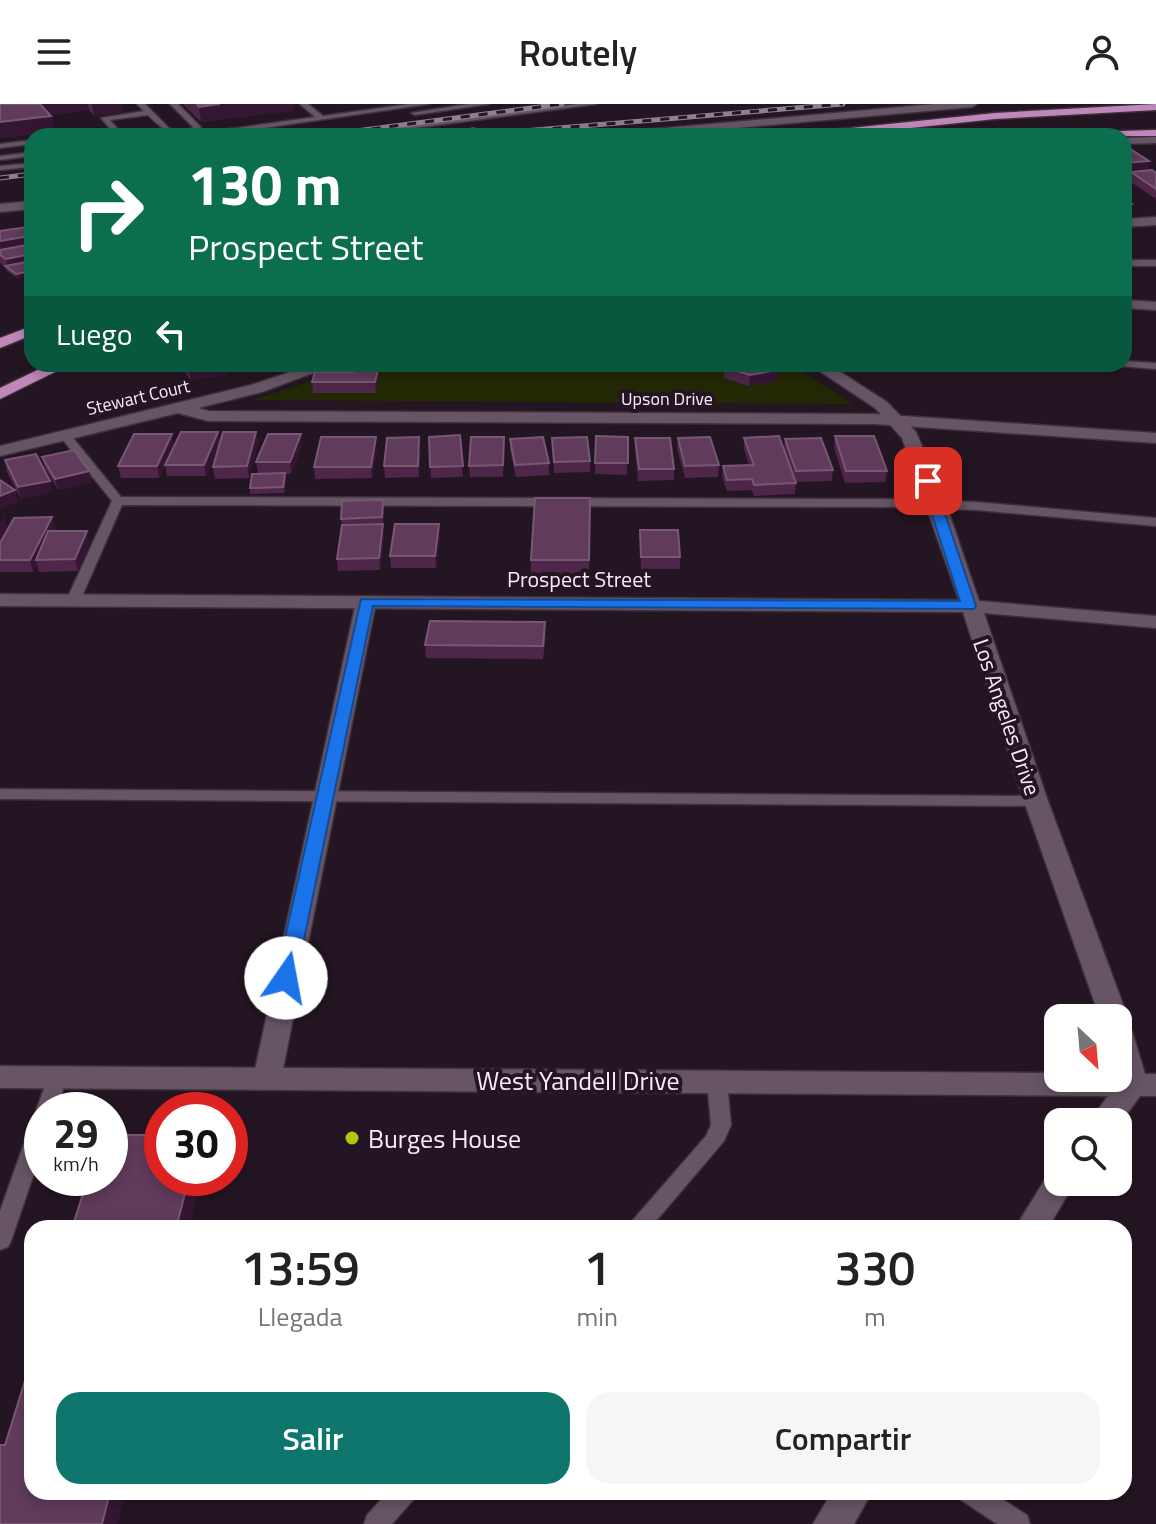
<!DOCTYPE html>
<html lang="es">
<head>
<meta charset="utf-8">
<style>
  body { margin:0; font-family:"Titillium Web",sans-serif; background:#f6f6f6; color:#222; height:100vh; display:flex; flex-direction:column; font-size:30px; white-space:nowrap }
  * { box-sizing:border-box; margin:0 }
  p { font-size:26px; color:#767676 }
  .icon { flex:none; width:44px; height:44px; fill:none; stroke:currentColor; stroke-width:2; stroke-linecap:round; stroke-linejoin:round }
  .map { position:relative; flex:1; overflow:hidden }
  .drawer { position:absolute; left:24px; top:1116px; width:1108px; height:280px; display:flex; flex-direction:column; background:#fff; border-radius:24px; box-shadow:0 4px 12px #0003 }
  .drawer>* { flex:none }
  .guide { position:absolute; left:24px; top:24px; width:1108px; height:244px; border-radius:24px; box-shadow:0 4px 12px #0003; background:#0b6e4f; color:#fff; overflow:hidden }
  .needle { width:52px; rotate:154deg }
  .controls { position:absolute; left:1044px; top:900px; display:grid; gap:16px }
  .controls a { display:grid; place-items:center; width:88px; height:88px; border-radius:16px; background:#fff; box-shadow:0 4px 12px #0003; font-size:40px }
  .speed { position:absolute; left:24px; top:988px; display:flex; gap:16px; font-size:40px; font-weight:700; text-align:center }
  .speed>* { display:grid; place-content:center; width:104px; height:104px; border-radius:50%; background:#fff; box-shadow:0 4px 12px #0003; line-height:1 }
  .speed small { font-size:20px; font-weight:400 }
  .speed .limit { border:12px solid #d22; background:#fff; color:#111 }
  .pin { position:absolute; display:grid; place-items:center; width:68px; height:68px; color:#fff; margin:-34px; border-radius:16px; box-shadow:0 4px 12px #0006 }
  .me { position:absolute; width:88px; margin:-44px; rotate:12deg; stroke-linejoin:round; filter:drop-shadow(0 0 6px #0008) }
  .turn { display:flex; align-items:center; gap:28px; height:168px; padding:0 32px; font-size:36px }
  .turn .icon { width:104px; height:104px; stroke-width:2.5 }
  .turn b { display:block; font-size:56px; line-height:68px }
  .then { display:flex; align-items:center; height:76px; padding:0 32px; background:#0003; gap:16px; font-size:30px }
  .eta { display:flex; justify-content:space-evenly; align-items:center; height:136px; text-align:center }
  .eta b { font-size:48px; font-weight:600; line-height:56px }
  .primary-button { display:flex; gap:16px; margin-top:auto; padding:16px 32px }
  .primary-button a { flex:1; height:92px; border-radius:24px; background:#0f766e; color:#fff; font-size:32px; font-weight:600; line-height:92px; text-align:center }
  .primary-button a+a { background:#f6f6f6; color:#222 }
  header { display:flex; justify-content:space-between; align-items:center; height:104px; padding:0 32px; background:#fff; font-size:36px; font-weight:600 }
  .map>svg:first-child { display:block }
  .green { fill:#222804 }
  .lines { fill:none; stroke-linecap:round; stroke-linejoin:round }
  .service-casing { stroke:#3c313a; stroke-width:3 }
  .minor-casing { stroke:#3c313a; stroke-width:3 }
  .tertiary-casing { stroke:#3c313a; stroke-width:3 }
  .motorway-casing { stroke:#3c313a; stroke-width:3 }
  .path { stroke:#7b6e79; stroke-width:3; stroke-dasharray:3 3; stroke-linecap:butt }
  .service { fill:#675565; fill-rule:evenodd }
  .minor { fill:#675565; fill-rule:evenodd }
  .tertiary { fill:#675565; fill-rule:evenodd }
  .motorway { fill:#c087b9; fill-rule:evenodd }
  .rail-casing { stroke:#8e818c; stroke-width:5 }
  .rail { stroke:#241522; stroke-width:3; stroke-dasharray:9; stroke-linecap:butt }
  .wall { fill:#4e264a }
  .shaded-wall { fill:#351632 }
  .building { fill:#603b5c; stroke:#785774; stroke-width:2 }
  .route { fill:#1a73e8; stroke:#114b97; stroke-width:2 }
  .poi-dot { fill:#adc60e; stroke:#241522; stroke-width:3 }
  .labels { text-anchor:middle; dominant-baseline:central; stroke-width:8; stroke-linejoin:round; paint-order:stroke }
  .far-street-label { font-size:18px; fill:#f7ecf5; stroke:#241522 }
  .street-label { font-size:22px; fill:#f7ecf5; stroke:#241522 }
  .near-street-label { font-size:26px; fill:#f7ecf5; stroke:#241522 }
  .near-poi-label { font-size:26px; fill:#f7ecf5; stroke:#241522; text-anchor:start }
</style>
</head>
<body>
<header><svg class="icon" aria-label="menu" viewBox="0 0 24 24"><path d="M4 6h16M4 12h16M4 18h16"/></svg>Routely<svg class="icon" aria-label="person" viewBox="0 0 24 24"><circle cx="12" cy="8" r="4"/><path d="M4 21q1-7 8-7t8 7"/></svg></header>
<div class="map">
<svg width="1156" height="1420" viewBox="0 0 1156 1420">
  <rect width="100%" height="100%" fill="#241522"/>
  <path class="green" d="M 362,260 L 791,260 L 853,300 L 253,296 Z"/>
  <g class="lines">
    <defs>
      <path id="service" d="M 137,0 L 145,0 L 170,25 L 186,28 L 193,23 L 170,0 L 178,0 L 201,23 L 194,30 L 315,13 L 300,0 L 308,0 L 323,12 L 409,0 L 429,0 L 210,32 C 180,32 170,34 148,11 L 110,16 L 124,32 L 116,32 L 101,14 L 144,7 Z
        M 468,0 L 489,0 L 415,11 L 411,9 Z
        M 576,0 L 597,0 L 355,32 L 333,32 Z
        M 75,30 L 82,30 L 83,32 L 71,32 Z
        M 32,36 L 32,40 L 0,44 L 0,40 Z
        M 32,48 L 32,52 L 0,56 L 0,52 Z
        M 32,59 L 32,63 L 0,66 L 0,62 Z
        M 1156,71 L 1156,75 L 1124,76 L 1124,72 Z
        M 1124,156 L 1156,156 L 1156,162 L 1124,162 Z
        M 1124,257 L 1156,259 L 1156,265 L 1119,262 L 1118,260 L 1124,260 Z
        M 65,328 L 69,329 L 121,393 L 898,395 L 976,398 L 1156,414 L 1156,422 L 976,406 L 898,403 L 122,401 L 80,497 L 73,501 L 66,497 L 112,397 L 59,331 Z
        M 0,685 L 1036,692 L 1044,697 L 1036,702 L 0,695 Z
        M 57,967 L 64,969 L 67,974 L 56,1006 L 42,1006 L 42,1046 L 11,1137 L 8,1143 L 0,1146 L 0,1107 L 32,1017 L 39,1010 L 36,1006 L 50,969 Z
        M 717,970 L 724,972 L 727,977 L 731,1021 L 724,1037 L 650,1124 L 626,1124 L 706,1032 L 711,1021 L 707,977 L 710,972 Z
        M 388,1388 L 416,1388 L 413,1396 L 392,1420 L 364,1420 L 367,1411 Z
        M 958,1388 L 991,1388 L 1027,1411 L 1030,1420 L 997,1420 L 961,1396 Z"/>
      <path id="minor" d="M 1156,33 L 1156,39 L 1124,40 L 1124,34 Z
        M 1156,113 L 1156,121 L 1124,123 L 1124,115 Z
        M 1124,196 L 1156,198 L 1156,206 L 1124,204 Z
        M 314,260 L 337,260 L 262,288 L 198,304 L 209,307 L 874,310 L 1156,329 L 1156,339 L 874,320 L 208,317 L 178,309 L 0,352 L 0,342 L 251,281 Z
        M 366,492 L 376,498 L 281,975 L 277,983 L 267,986 L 257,983 L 253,975 L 356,498 Z"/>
      <path id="tertiary" d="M 935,0 L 977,0 L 972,3 L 647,32 L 603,32 L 609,29 Z
        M 32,97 L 32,105 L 0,108 L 0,100 Z
        M 809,260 L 828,260 L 887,298 L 916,328 L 946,400 L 979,497 L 1156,512 L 1156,524 L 984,509 L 1048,697 L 1128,914 L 1125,919 L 1132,927 L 1145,970 L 1156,970 L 1156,992 L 1140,992 L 1118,1022 L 1118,1018 L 1089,1018 L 1108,992 L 0,984 L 0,962 L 1058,969 L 1058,974 L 1118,974 L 1118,914 L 1100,914 L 1024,697 L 963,508 L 0,502 L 0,490 L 959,496 L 902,334 L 875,304 Z
        M 1058,1066 L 1058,1078 L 1075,1078 L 1048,1124 L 1015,1124 L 1049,1069 Z
        M 832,1388 L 872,1388 L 854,1420 L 813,1420 Z"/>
      <path id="motorway" d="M 1156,0 L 1156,6 L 995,15 L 836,32 L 797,32 L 803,29 L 995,9 Z
        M 1156,26 L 1156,32 L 1047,32 L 1053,29 Z
        M 32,222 L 32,231 L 0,244 L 0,234 Z
        M 50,260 L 71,260 L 0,295 L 0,284 Z"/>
    </defs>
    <use href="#service" class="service-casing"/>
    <use href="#minor" class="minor-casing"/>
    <use href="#tertiary" class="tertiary-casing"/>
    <use href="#motorway" class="motorway-casing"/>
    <path class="path" d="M 707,260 L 716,262"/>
    <use href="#service" class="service"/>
    <use href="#minor" class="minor"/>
    <use href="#tertiary" class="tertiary"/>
    <use href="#motorway" class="motorway"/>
    <defs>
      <path id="rail" d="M 318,32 L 562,0
        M 415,32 L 474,26
        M 463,32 L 843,0
        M 0,74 L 32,70"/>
    </defs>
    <use href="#rail" class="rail-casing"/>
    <use href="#rail" class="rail"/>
  </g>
  <path class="wall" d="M 0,0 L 124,0 L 124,1 L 122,1 L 123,8 L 94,12 L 89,6 L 49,11 L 51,12 L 54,28 L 0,34 Z
    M 183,0 L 294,0 L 294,6 L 201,18 Z
    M 1131,68 L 1156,69 L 1156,95 L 1129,77 Z
    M 32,88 L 32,121 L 25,89 Z
    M 1124,93 L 1132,100 L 1131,105 L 1124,105 Z
    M 0,127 L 30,132 L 32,140 L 32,172 L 18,175 L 7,167 L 6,163 L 0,159 Z
    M 179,260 L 226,260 L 227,270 L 191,277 Z
    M 229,260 L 266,260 L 266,262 L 237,268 Z
    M 357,260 L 380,260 L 380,267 L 376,289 L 313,289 L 312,278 L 354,268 Z
    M 725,260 L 777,277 L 749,282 L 724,274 Z
    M 218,328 L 220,339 L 206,372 L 167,372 L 165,361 L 159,374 L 121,374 L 118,362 Z
    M 256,328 L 258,339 L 249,374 L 215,375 L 213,363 Z
    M 460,331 L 463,373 L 431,374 L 429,333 Z
    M 596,332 L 628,333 L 627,371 L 595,370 Z
    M 835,332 L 887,367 L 885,378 L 845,379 L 834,344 Z
    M 504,333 L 503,373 L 470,373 L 469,362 Z
    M 552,334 L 590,357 L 590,368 L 554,369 Z
    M 635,334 L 674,365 L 674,376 L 638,377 L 635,346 Z
    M 678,334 L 719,361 L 718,373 L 685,374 L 677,345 Z
    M 744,334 L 784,346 L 785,335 L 833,366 L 832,377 L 796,378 L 795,390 L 754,392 L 752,386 L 727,387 L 722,373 L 723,362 L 749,361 L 744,345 Z
    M 510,335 L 549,359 L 549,371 L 516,373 L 510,346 Z
    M 302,341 L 291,370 L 285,370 L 286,375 L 284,389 L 250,390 L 250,384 L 258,369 L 256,358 Z
    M 377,344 L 372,374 L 315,375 L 314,363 Z
    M 420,344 L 419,373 L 385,374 L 384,362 Z
    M 42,353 L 89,367 L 91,378 L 58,386 L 45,364 Z
    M 5,356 L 52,388 L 21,395 L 7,368 Z
    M 590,394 L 589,474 L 531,474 L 531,456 Z
    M 384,402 L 383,419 L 342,420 L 341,415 Z
    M 52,413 L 55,425 L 53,427 L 89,438 L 78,467 L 39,468 L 37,460 L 33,468 L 0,468 L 0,439 Z
    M 640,426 L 680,453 L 680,465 L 641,465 Z
    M 440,431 L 436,464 L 391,464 L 390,452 Z
    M 384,432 L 380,466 L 338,467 L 337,455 Z
    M 546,531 L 543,555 L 426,554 L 425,541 Z"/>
  <path class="shaded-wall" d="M 38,0 L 88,0 L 89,6 L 40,12 Z
    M 92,0 L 124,0 L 124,1 L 122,1 L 123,8 L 94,12 Z
    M 220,0 L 294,0 L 294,6 L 201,18 L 199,3 Z
    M 51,12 L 54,28 L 0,34 L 0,18 Z
    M 1149,57 L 1148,66 L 1124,67 L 1124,59 Z
    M 30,132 L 32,141 L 0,147 L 0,137 Z
    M 32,150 L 32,160 L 8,165 L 6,155 Z
    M 32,167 L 32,172 L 18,175 L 16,170 Z
    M 226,260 L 227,270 L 191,277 L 189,267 Z
    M 236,260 L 266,260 L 266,262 L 237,268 Z
    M 379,260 L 380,267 L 376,289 L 375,278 Z
    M 778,266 L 777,277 L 749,282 L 750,271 Z
    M 218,328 L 220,339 L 206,372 L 204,361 Z
    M 256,328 L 258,339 L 249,374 L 247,362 Z
    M 172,330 L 174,341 L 159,374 L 157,362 Z
    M 301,330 L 302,341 L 291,370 L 290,358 Z
    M 376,333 L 377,344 L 372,374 L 371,363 Z
    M 419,333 L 420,344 L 419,373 L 418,362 Z
    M 89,367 L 91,378 L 58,386 L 55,375 Z
    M 50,377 L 52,388 L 21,395 L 18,383 Z
    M 15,386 L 18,398 L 0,405 L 0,392 Z
    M 4,412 L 7,424 L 0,438 L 0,420 Z
    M 52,413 L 55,425 L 39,456 L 36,456 L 37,460 L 33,468 L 30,456 Z
    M 383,420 L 384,432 L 380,466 L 379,454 Z
    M 439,420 L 440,431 L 436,464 L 435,452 Z
    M 87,427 L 89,438 L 78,467 L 75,455 Z
    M 189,1074 L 201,1074 L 189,1124 L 176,1124 Z
    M 110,1388 L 125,1388 L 118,1420 L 102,1420 Z"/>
  <path class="building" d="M 0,0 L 40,0 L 51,12 L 0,18 Z
    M 197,0 L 220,0 L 199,3 Z
    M 1124,41 L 1149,57 L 1124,59 Z
    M 1152,66 L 1156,69 L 1156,85 L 1131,68 Z
    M 32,88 L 32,98 L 26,98 L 25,89 Z
    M 1124,93 L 1132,100 L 1124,101 Z
    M 27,123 L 30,132 L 0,137 L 0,127 Z
    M 32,140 L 32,150 L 6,155 L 0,151 L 0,146 Z
    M 32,157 L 32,167 L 16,170 L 5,162 Z
    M 184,260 L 225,260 L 189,267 Z
    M 357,260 L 379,260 L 375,278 L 312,278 L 315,268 L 354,268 Z
    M 725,260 L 778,260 L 778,266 L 750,271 L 724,263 Z
    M 181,328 L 218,328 L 204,361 L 165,361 Z
    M 223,328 L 256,328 L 247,362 L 213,363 Z
    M 134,330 L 172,330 L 157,362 L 118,362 Z
    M 268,330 L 301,330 L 290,358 L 256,358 Z
    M 460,331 L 463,362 L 430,363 L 429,333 Z
    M 596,332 L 628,333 L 628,359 L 595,359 Z
    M 779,332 L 796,379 L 754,381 L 752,375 L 727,376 L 723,362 L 754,361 L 744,334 Z
    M 835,332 L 874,332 L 887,367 L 846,367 Z
    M 321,333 L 376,333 L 371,363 L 314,363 Z
    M 419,333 L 418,362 L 384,362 L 387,334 Z
    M 471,333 L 504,333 L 503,361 L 469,362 Z
    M 543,333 L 549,359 L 515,361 L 510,335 Z
    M 587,333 L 590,357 L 554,358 L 552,334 Z
    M 710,333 L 719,361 L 685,362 L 678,334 Z
    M 635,334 L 670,334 L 674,365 L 639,365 Z
    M 821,334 L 833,366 L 796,367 L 785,335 Z
    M 74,346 L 89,367 L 55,375 L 42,353 Z
    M 36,350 L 50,377 L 18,383 L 5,356 Z
    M 285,369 L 283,383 L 250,384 L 252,370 Z
    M 0,376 L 15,386 L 0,392 Z
    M 535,394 L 590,394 L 589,456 L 531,456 Z
    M 383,396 L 382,413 L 341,415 L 342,397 Z
    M 52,413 L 30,456 L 0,456 L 0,439 L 14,414 Z
    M 383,420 L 379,454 L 337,455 L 342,421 Z
    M 395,420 L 439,420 L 435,452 L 390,452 Z
    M 640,426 L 678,426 L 680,453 L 641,453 Z
    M 48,427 L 87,427 L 75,455 L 36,456 Z
    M 430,517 L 545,518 L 543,542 L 425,541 Z
    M 110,1031 L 162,1031 L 162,1074 L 189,1074 L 176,1124 L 72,1124 L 88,1074 L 110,1074 Z
    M 32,1254 L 32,1388 L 110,1388 L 102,1420 L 0,1420 L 0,1341 L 5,1341 Z"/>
  <path class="route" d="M 928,373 L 934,377 L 976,502 L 974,505 L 373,502 L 296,874 L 293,879 L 279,879 L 276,874 L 361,495 L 960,497 L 921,377 Z"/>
  <circle class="poi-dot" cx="352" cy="1034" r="8"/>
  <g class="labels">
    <g class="far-street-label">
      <text transform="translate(138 293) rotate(-13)">Stewart Court</text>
      <text x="667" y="294">Upson Drive</text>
    </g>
    <g class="street-label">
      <text x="579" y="475">Prospect Street</text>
      <text transform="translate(1007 613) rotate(71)">Los Angeles Drive</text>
    </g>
    <g class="near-street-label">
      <text x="578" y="976">West Yandell Drive</text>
    </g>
    <g class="near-poi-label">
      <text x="368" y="1034">Burges House</text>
    </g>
  </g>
</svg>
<div class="controls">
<a><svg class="needle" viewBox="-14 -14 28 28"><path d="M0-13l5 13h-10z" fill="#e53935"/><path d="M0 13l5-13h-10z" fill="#767676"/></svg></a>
<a><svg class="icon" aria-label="search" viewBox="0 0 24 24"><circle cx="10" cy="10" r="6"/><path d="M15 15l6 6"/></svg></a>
</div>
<div class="speed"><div>29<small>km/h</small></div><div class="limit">30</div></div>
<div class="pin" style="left:928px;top:377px;background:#d93025"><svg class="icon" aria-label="arrive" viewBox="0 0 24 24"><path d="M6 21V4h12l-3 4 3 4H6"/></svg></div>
<svg class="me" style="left:286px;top:874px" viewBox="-20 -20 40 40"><circle r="19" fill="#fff"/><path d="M0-13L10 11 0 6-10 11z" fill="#1a73e8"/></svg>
<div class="guide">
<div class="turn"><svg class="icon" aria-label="right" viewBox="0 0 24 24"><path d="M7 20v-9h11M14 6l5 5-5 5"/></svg><div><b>130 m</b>Prospect Street</div></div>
<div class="then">Luego<svg class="icon" aria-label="left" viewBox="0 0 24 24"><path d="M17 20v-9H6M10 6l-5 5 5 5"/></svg></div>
</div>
<section class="drawer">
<div class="eta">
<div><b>13:59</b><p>Llegada</p></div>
<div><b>1</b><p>min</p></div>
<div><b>330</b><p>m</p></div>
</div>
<div class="primary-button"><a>Salir</a><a>Compartir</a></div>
</section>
</div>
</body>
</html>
